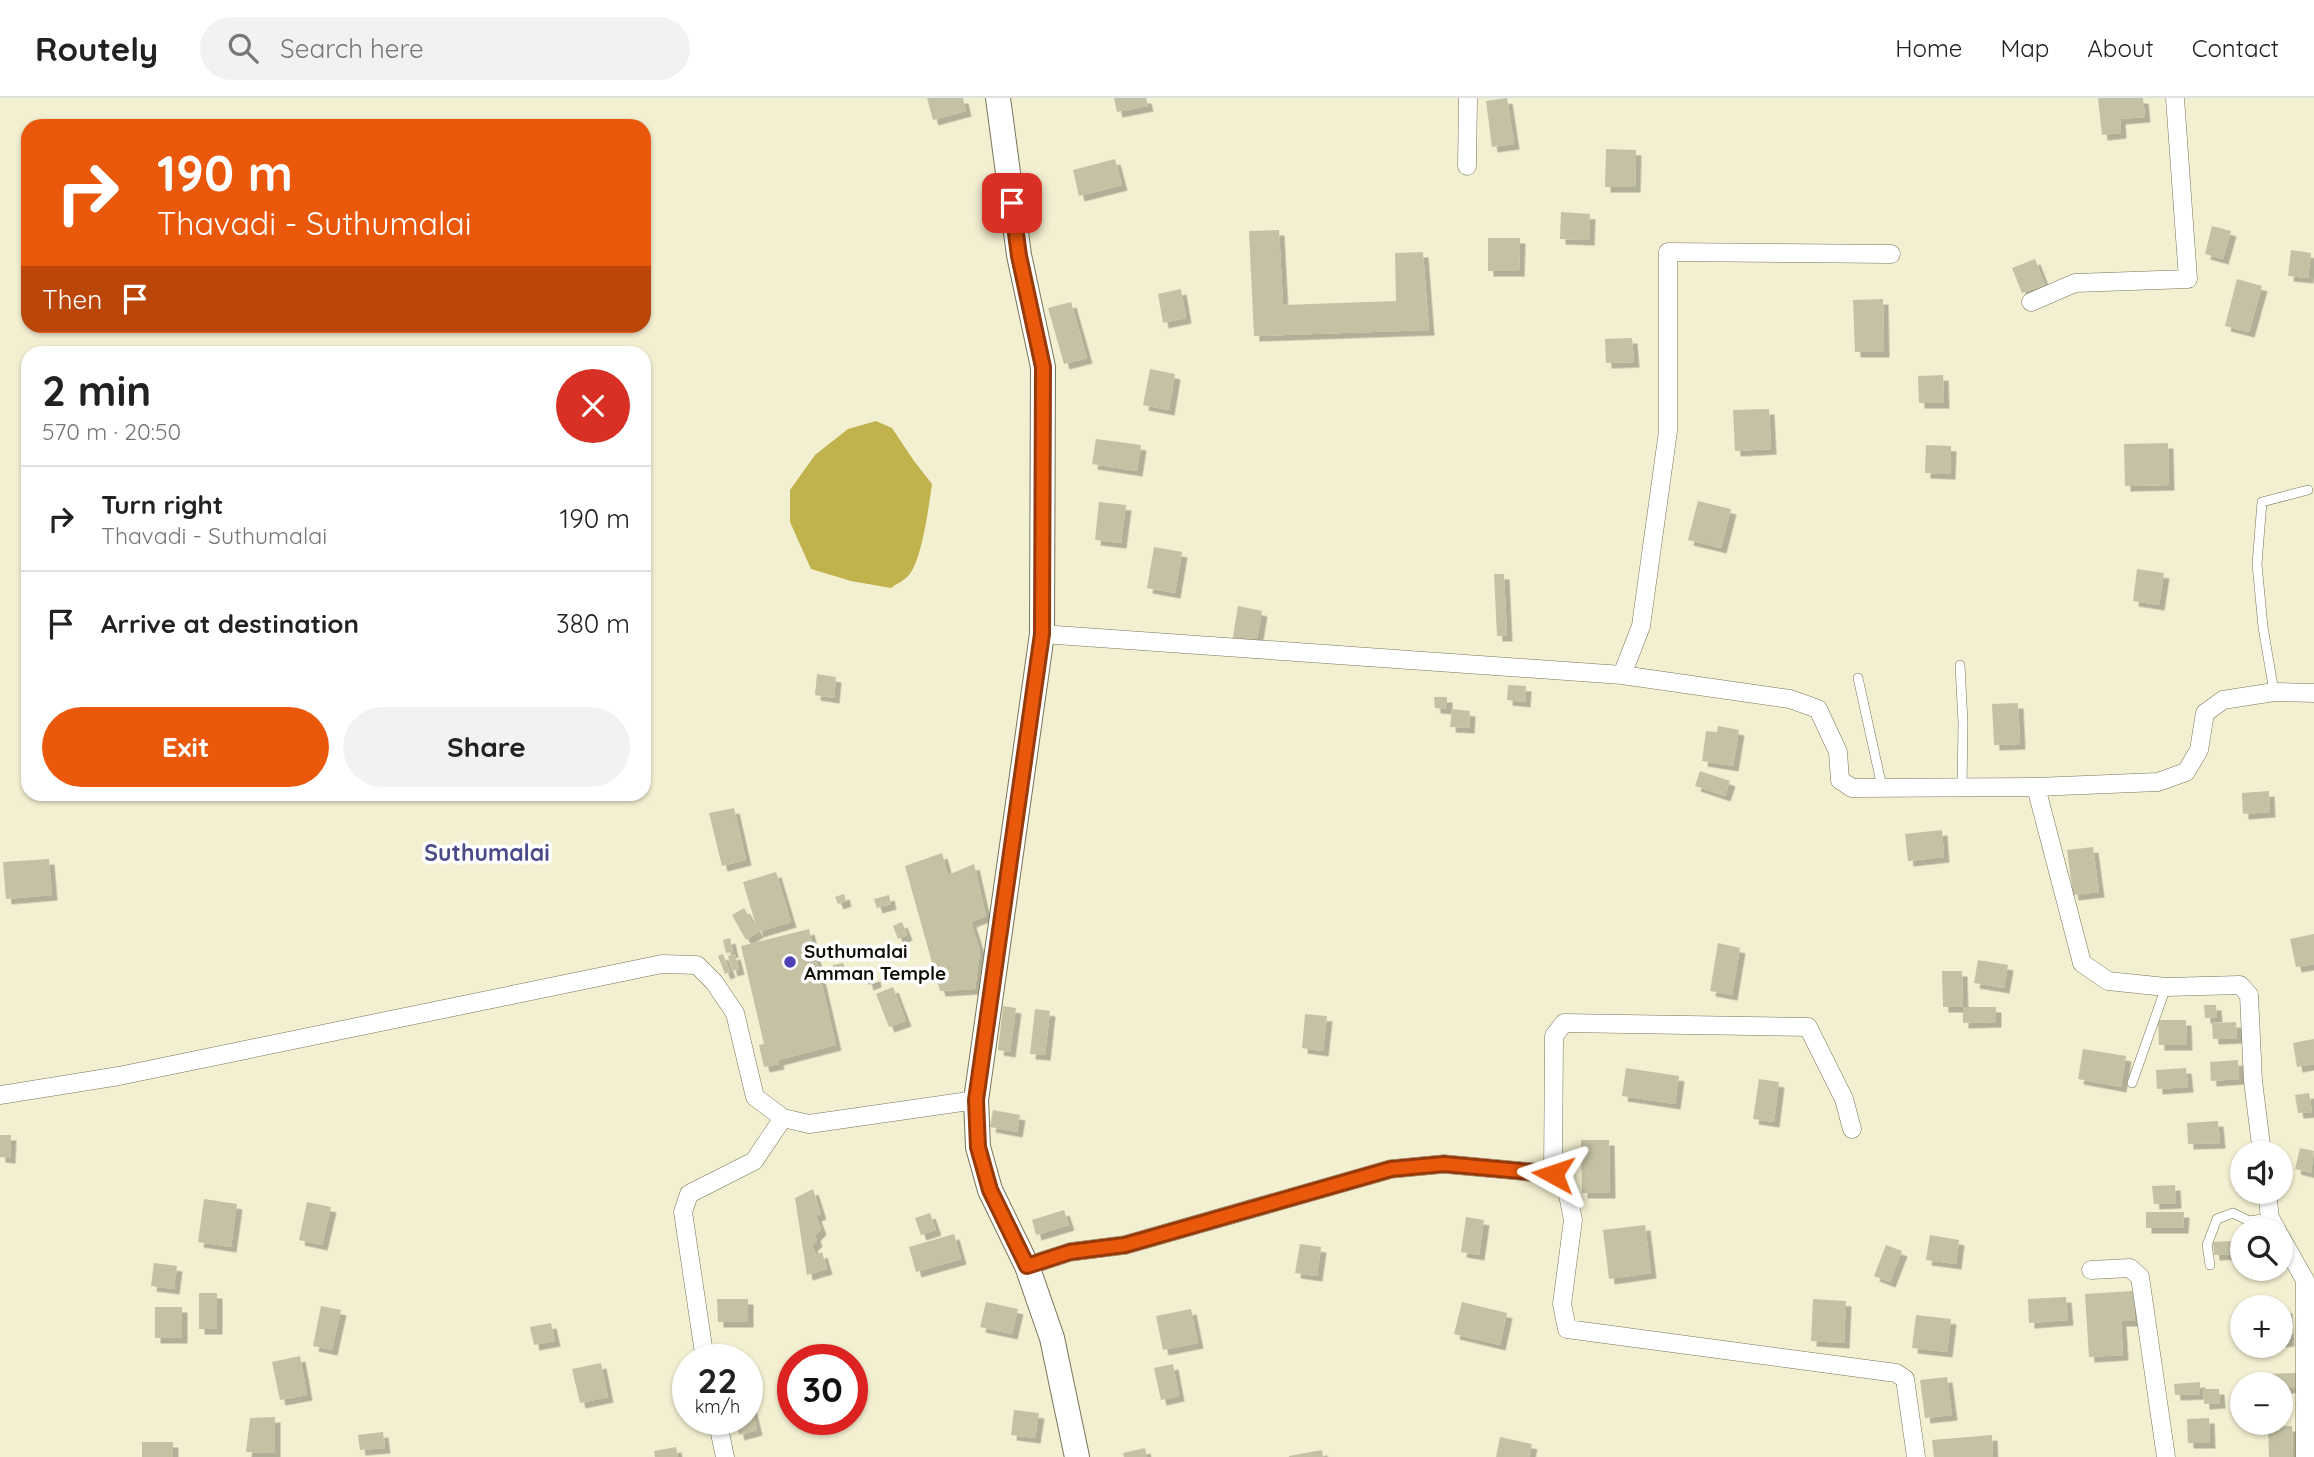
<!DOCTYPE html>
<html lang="en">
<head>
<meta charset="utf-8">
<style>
  body { margin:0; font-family:Quicksand,sans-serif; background:#f2f2f2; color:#222; height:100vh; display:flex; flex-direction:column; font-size:26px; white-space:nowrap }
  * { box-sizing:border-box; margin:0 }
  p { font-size:23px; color:#767676 }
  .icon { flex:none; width:38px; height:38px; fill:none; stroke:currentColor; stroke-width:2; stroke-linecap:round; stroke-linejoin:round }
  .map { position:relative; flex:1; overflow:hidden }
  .details { position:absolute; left:21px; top:248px; width:630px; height:455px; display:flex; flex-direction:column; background:#fff; border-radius:21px; box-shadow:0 2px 5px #0004 }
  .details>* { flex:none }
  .hud { position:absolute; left:21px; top:21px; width:630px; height:214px; border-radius:21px; box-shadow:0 2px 5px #0004; background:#ea580c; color:#fff; overflow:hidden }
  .fabs { position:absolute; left:2230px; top:1043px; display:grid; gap:14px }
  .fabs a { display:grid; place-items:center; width:63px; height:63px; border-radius:50%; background:#fff; box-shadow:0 2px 5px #0004; font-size:35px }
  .speed { position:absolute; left:672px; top:1246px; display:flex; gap:14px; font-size:35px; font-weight:700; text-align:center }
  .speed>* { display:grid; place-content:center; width:91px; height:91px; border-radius:50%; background:#fff; box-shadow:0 2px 5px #0004; line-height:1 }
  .speed small { font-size:18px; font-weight:400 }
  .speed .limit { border:10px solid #d22; background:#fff; color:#111 }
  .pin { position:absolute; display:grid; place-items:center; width:60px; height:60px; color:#fff; margin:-30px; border-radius:14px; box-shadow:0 4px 10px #0006 }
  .me { position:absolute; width:77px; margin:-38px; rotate:275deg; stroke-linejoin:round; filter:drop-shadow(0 0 5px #0008) }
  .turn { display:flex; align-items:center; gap:24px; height:147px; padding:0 21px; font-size:32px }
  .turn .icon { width:91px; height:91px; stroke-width:2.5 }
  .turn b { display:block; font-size:49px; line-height:60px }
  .then { display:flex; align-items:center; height:66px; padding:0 21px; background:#0003; gap:14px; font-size:26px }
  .round { display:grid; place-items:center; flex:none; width:74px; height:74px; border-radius:37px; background:#f2f2f2 }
  .overview { display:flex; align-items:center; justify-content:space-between; height:119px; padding:0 21px }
  h1 { font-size:42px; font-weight:700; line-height:52px }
  .button { display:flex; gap:14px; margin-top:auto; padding:14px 21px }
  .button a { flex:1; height:80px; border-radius:42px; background:#ea580c; color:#fff; font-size:28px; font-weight:700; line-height:80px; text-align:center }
  .button a+a { background:#f2f2f2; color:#222 }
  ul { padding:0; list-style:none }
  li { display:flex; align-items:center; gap:21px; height:105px; padding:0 21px; border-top:2px solid #e0e0e0 }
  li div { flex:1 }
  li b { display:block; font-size:26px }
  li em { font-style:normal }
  header { display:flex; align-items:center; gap:42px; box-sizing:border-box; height:98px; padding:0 35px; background:#fff; border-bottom:2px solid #e0e0e0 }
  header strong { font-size:33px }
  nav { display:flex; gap:38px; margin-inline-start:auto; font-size:24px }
  .search { width:490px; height:63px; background:#f2f2f2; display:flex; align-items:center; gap:18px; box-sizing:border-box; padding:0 24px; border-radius:38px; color:#767676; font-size:26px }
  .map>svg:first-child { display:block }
  .water { fill:#c0b34e }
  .building { fill:#c5c1a4; filter:url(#shadow) }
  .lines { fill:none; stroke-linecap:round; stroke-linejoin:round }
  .lane-casing { stroke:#78755a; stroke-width:10 }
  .street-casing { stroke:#78755a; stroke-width:19 }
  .secondary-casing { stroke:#78755a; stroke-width:26 }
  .lane { stroke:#fff; stroke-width:9 }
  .street { stroke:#fff; stroke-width:18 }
  .secondary { stroke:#fff; stroke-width:24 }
  .route-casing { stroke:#983908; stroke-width:18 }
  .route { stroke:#ea580c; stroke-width:12 }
  .poi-dot { fill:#4e41b8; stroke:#fff; stroke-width:2.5 }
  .labels { text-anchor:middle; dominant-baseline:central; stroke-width:7; stroke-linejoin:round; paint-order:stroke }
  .poi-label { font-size:19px; font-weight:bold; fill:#100e05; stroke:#fff; text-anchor:start }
  .quarter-label { font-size:23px; font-weight:bold; fill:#4b4b89; stroke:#fff }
</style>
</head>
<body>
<header>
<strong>Routely</strong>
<div class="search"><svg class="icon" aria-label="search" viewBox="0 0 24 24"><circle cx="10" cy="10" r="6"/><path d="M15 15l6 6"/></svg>Search here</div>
<nav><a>Home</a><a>Map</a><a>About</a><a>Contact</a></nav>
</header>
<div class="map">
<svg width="2314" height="1359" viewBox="0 0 2314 1359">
  <defs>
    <filter id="shadow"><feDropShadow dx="5.5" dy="5.5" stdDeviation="0" flood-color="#0004"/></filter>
  </defs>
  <rect width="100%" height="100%" fill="#f3efd1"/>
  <path class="water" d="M 876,323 L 892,330 L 914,363 L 932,386 C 929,407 922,462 909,477 C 905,482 896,486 891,490 L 851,483 L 811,471 L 790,424 L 790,392 L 815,357 L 848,331 Z"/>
  <path class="building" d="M 927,0 L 963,0 L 966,13 L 933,22 Z
    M 1114,0 L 1146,0 L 1148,8 L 1117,14 Z
    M 1507,0 L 1514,46 L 1492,49 L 1486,3 Z
    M 2098,0 L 2143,0 L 2145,19 L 2120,21 L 2121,35 L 2102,37 Z
    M 1606,51 L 1636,52 L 1635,89 L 1605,89 Z
    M 1115,61 L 1122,87 L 1079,98 L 1073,72 Z
    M 1561,114 L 1590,116 L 1589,142 L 1560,141 Z
    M 2212,128 L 2231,133 L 2223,161 L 2205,156 Z
    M 1279,132 L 1283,207 L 1396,203 L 1395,155 L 1423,154 L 1429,232 L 1254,238 L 1249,133 Z
    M 1488,140 L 1520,140 L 1519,173 L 1488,173 Z
    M 2291,152 L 2311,155 L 2308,180 L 2288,178 Z
    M 2035,161 L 2045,187 L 2022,195 L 2012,170 Z
    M 2237,181 L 2262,188 L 2249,234 L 2225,228 Z
    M 1181,191 L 1186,220 L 1163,225 L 1158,196 Z
    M 1883,201 L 1884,254 L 1855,254 L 1853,202 Z
    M 1071,204 L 1087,260 L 1064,266 L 1048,210 Z
    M 1632,240 L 1634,264 L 1606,265 L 1605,241 Z
    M 1150,271 L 1175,276 L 1169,312 L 1143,307 Z
    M 1943,277 L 1944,305 L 1919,305 L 1918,278 Z
    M 1769,311 L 1771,351 L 1735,353 L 1733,312 Z
    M 1096,341 L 1141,347 L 1137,373 L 1092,366 Z
    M 2168,345 L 2169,387 L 2125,388 L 2124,346 Z
    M 1926,347 L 1951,348 L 1950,376 L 1925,375 Z
    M 1698,403 L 1731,411 L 1721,450 L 1688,442 Z
    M 1099,404 L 1126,407 L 1121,445 L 1095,442 Z
    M 1154,449 L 1182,454 L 1175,495 L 1147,490 Z
    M 2137,471 L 2164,475 L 2159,507 L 2133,503 Z
    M 1494,476 L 1504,476 L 1507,538 L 1497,538 Z
    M 1238,508 L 1262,513 L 1256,548 L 1232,544 Z
    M 817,576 L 836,579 L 834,600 L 815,597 Z
    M 1508,587 L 1526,588 L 1525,604 L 1507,602 Z
    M 1434,599 L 1447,599 L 1447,611 L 1435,610 Z
    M 2018,605 L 2020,646 L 1994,647 L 1992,606 Z
    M 1452,611 L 1470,613 L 1469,630 L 1450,629 Z
    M 1718,628 L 1739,632 L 1733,668 L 1702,663 L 1706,633 L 1717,634 Z
    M 1700,673 L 1730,683 L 1725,698 L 1695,688 Z
    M 2269,693 L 2270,714 L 2243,716 L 2242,695 Z
    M 734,710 L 746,762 L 722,768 L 709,715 Z
    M 1942,732 L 1944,759 L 1908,763 L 1905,736 Z
    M 2093,749 L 2099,794 L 2073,797 L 2067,752 Z
    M 942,755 L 948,777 L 974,766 L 986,818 L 971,824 L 980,853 L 975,891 L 940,893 L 905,768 Z
    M 49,761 L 52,797 L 6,801 L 3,764 Z
    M 776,774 L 791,824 L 758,834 L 743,784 Z
    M 844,796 L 846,803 L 838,806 L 835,799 Z
    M 889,797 L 891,806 L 877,810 L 874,801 Z
    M 744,810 L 758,834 L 746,842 L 732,817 Z
    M 902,824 L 907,837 L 898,841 L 893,828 Z
    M 809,831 L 836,947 L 778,962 L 779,966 L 764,969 L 759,947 L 764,946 L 741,848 Z
    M 2314,836 L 2314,866 L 2296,869 L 2290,841 Z
    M 730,840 L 733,854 L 726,855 L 723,842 Z
    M 1718,845 L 1740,850 L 1732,897 L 1710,893 Z
    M 723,856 L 730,874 L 725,876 L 718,858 Z
    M 735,856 L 739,871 L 732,873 L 728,858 Z
    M 1978,862 L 2008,867 L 2004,890 L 1974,885 Z
    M 843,865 L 845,871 L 835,874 L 833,867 Z
    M 1942,873 L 1962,873 L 1963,909 L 1943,909 Z
    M 875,878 L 876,884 L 868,887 L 866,880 Z
    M 893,889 L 906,923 L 889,929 L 876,896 Z
    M 2204,907 L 2216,907 L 2217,919 L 2205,920 Z
    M 1003,908 L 1016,910 L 1010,954 L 998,952 Z
    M 1963,909 L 1996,909 L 1996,924 L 1963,925 Z
    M 1035,911 L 1050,913 L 1045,957 L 1030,956 Z
    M 1305,916 L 1327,918 L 1323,953 L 1302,950 Z
    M 2158,922 L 2186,922 L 2187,947 L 2159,947 Z
    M 2236,924 L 2237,940 L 2213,941 L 2212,925 Z
    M 2314,941 L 2314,966 L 2297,969 L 2293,945 Z
    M 2083,951 L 2126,958 L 2121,989 L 2078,981 Z
    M 2238,962 L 2239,981 L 2211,983 L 2210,964 Z
    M 1626,970 L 1679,978 L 1675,1006 L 1622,998 Z
    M 2186,970 L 2188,989 L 2157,991 L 2156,972 Z
    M 1759,981 L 1779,984 L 1774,1024 L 1753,1021 Z
    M 2309,995 L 2312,1014 L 2298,1015 L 2295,997 Z
    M 993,1012 L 1020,1017 L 1017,1034 L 990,1029 Z
    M 2218,1023 L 2220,1045 L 2188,1046 L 2187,1025 Z
    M 0,1037 L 11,1037 L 10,1060 L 0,1059 Z
    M 1581,1042 L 1609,1042 L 1610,1095 L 1582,1095 Z
    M 2300,1050 L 2314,1053 L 2311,1075 L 2295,1071 Z
    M 2175,1087 L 2176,1105 L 2154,1106 L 2152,1088 Z
    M 813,1091 L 821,1116 L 816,1118 L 821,1131 L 815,1138 L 817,1143 L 812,1148 L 816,1157 L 822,1154 L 827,1171 L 807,1177 L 795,1100 Z
    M 204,1101 L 237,1106 L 231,1149 L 198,1144 Z
    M 307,1104 L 331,1109 L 322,1147 L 299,1142 Z
    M 1064,1112 L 1069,1127 L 1036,1137 L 1032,1122 Z
    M 2146,1114 L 2184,1114 L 2183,1130 L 2146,1130 Z
    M 930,1115 L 936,1132 L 921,1137 L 915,1120 Z
    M 1466,1119 L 1484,1122 L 1479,1157 L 1461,1154 Z
    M 1645,1127 L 1651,1175 L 1609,1181 L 1603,1132 Z
    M 954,1136 L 961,1161 L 916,1174 L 909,1149 Z
    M 1930,1137 L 1959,1142 L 1956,1166 L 1926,1162 Z
    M 2234,1143 L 2234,1156 L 2214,1157 L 2213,1144 Z
    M 1300,1146 L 1321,1149 L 1317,1178 L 1295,1175 Z
    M 1886,1147 L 1902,1153 L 1890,1184 L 1874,1178 Z
    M 154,1165 L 177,1168 L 174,1191 L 151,1188 Z
    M 2133,1193 L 2135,1223 L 2121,1223 L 2123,1257 L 2089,1259 L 2085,1196 Z
    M 199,1195 L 217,1195 L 217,1231 L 199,1231 Z
    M 2066,1199 L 2068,1222 L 2029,1225 L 2028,1201 Z
    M 717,1201 L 748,1201 L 748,1224 L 718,1224 Z
    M 1813,1201 L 1846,1203 L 1844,1245 L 1811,1243 Z
    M 986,1204 L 1018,1211 L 1012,1236 L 980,1229 Z
    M 1462,1204 L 1507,1215 L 1500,1247 L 1454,1236 Z
    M 321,1208 L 341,1212 L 332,1252 L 313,1248 Z
    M 155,1209 L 182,1209 L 182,1240 L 155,1240 Z
    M 2280,1210 L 2287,1210 L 2289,1243 L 2280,1244 Z
    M 1191,1211 L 1198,1245 L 1163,1252 L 1156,1218 Z
    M 1916,1217 L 1951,1221 L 1947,1254 L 1912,1250 Z
    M 551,1225 L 555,1243 L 534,1247 L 530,1229 Z
    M 300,1258 L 307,1297 L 280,1302 L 272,1264 Z
    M 601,1265 L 608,1299 L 580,1305 L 572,1271 Z
    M 1173,1266 L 1179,1298 L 1161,1302 L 1154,1270 Z
    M 2298,1275 L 2298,1290 L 2280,1290 L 2280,1286 L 2268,1286 L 2267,1276 Z
    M 1947,1279 L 1952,1317 L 1925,1320 L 1920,1282 Z
    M 2200,1284 L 2200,1296 L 2175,1297 L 2174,1286 Z
    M 2203,1291 L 2219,1291 L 2220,1305 L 2204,1306 Z
    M 748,1294 L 757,1332 L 739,1337 L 735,1321 L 747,1321 Z
    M 1014,1312 L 1039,1315 L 1035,1340 L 1011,1337 Z
    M 275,1319 L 275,1355 L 246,1354 L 250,1320 Z
    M 2209,1320 L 2210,1345 L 2188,1345 L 2187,1321 Z
    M 2268,1328 L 2292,1328 L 2293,1359 L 2269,1359 Z
    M 383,1334 L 385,1350 L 360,1352 L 358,1337 Z
    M 1992,1337 L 1993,1359 L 1934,1359 L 1932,1342 Z
    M 1500,1339 L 1532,1346 L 1529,1359 L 1496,1359 Z
    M 142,1344 L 173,1344 L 173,1359 L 142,1359 Z
    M 676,1349 L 678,1359 L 655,1359 L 654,1353 Z
    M 1145,1350 L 1147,1359 L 1124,1359 L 1123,1355 Z
    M 1322,1352 L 1323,1359 L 1289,1359 L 1289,1358 Z"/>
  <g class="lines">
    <defs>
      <path id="lane" d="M 1960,567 L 1963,625 L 1962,689
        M 1858,580 L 1882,689
        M 2274,594 L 2263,529 L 2257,466 L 2262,404 L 2308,392
        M 2132,985 L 2166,889
        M 2210,1167 L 2207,1147 L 2217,1121 L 2233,1115 L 2249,1123 L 2270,1120"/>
      <path id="street" d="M 1467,68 L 1468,0
        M 2031,204 L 2075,185 L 2188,181 L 2175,0
        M 1042,536 L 1622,577 L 1790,601 L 1818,611 L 1838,654 L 1840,682 L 1852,690 L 2036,689 L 2158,684 L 2186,674 L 2199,652 L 2205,615 L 2223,602 L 2274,594 L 2314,595
        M 1622,577 L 1641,528 L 1668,333 L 1668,154 L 1891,156
        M 2036,689 L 2082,865 L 2108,883 L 2166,889 L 2240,887 L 2249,897 L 2253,983 L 2262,1055
        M 0,997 L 119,978 L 662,866 L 697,867 L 714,884 L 735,915 L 755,999 L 783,1020 L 809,1026 L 976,1002
        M 1553,1076 L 1554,938 L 1564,925 L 1808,929 L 1844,1001 L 1852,1031
        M 2267,1094 L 2270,1120 L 2277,1132
        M 2280,1138 L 2305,1182 L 2305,1359
        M 1027,1168 L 1070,1154 L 1125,1147 L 1391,1071 L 1444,1066 L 1553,1076 L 1566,1087 L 1573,1122 L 1562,1206 L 1567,1231 L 1896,1275 L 1905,1281 L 1916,1359
        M 2091,1172 L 2130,1170 L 2140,1179 L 2166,1359
        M 705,1262 L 683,1114 L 689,1096 L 754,1063 L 783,1020
        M 717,1321 L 725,1359"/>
      <path id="secondary" d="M 998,0 L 1019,157 L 1043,269 L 1042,536 L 976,1002 L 978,1049 L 990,1092 L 1027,1168 L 1052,1240 L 1077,1359"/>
    </defs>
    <use href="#lane" class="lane-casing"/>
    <use href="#street" class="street-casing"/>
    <use href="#secondary" class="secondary-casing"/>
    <use href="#lane" class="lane"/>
    <use href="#street" class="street"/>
    <use href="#secondary" class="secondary"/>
  </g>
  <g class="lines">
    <defs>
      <path id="route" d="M 1012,105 L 1019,158 L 1043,269 L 1042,536 L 976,1002 L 978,1049 L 990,1092 L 1027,1168 L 1070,1154 L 1125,1147 L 1391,1071 L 1444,1066 L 1553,1076"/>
    </defs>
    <use href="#route" class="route-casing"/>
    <use href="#route" class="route"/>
  </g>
  <circle class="poi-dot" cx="790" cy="864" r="7"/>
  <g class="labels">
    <g class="poi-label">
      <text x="804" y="853">Suthumalai<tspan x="804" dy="22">Amman Temple</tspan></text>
    </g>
    <g class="quarter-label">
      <text x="487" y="754">Suthumalai</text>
    </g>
  </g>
</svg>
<div class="fabs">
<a><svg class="icon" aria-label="sound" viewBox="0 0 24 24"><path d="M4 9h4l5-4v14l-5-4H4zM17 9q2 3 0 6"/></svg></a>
<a><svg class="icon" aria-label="search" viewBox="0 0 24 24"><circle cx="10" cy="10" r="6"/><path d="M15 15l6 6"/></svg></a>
<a>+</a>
<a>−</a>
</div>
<div class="speed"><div>22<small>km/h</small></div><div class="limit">30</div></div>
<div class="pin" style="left:1012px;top:105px;background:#d93025"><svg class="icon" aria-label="arrive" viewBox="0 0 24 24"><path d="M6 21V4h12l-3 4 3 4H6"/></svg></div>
<svg class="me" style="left:1553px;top:1076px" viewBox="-20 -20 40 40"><path d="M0-17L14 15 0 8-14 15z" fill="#ea580c" stroke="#fff" stroke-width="4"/></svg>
<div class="hud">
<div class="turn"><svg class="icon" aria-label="right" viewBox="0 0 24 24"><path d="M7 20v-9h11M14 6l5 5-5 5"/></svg><div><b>190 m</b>Thavadi - Suthumalai</div></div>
<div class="then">Then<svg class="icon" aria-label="arrive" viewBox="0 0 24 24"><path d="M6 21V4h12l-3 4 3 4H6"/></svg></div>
</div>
<section class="details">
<div class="overview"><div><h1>2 min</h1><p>570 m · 20:50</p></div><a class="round" style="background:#d93025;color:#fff"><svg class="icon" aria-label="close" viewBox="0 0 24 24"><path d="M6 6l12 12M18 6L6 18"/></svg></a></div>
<ul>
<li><svg class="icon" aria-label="right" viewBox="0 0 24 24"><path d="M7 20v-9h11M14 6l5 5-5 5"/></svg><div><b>Turn right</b><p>Thavadi - Suthumalai</p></div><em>190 m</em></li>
<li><svg class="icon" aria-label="arrive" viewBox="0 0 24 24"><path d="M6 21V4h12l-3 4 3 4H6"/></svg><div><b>Arrive at destination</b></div><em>380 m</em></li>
</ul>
<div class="button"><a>Exit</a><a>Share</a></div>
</section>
</div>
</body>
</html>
